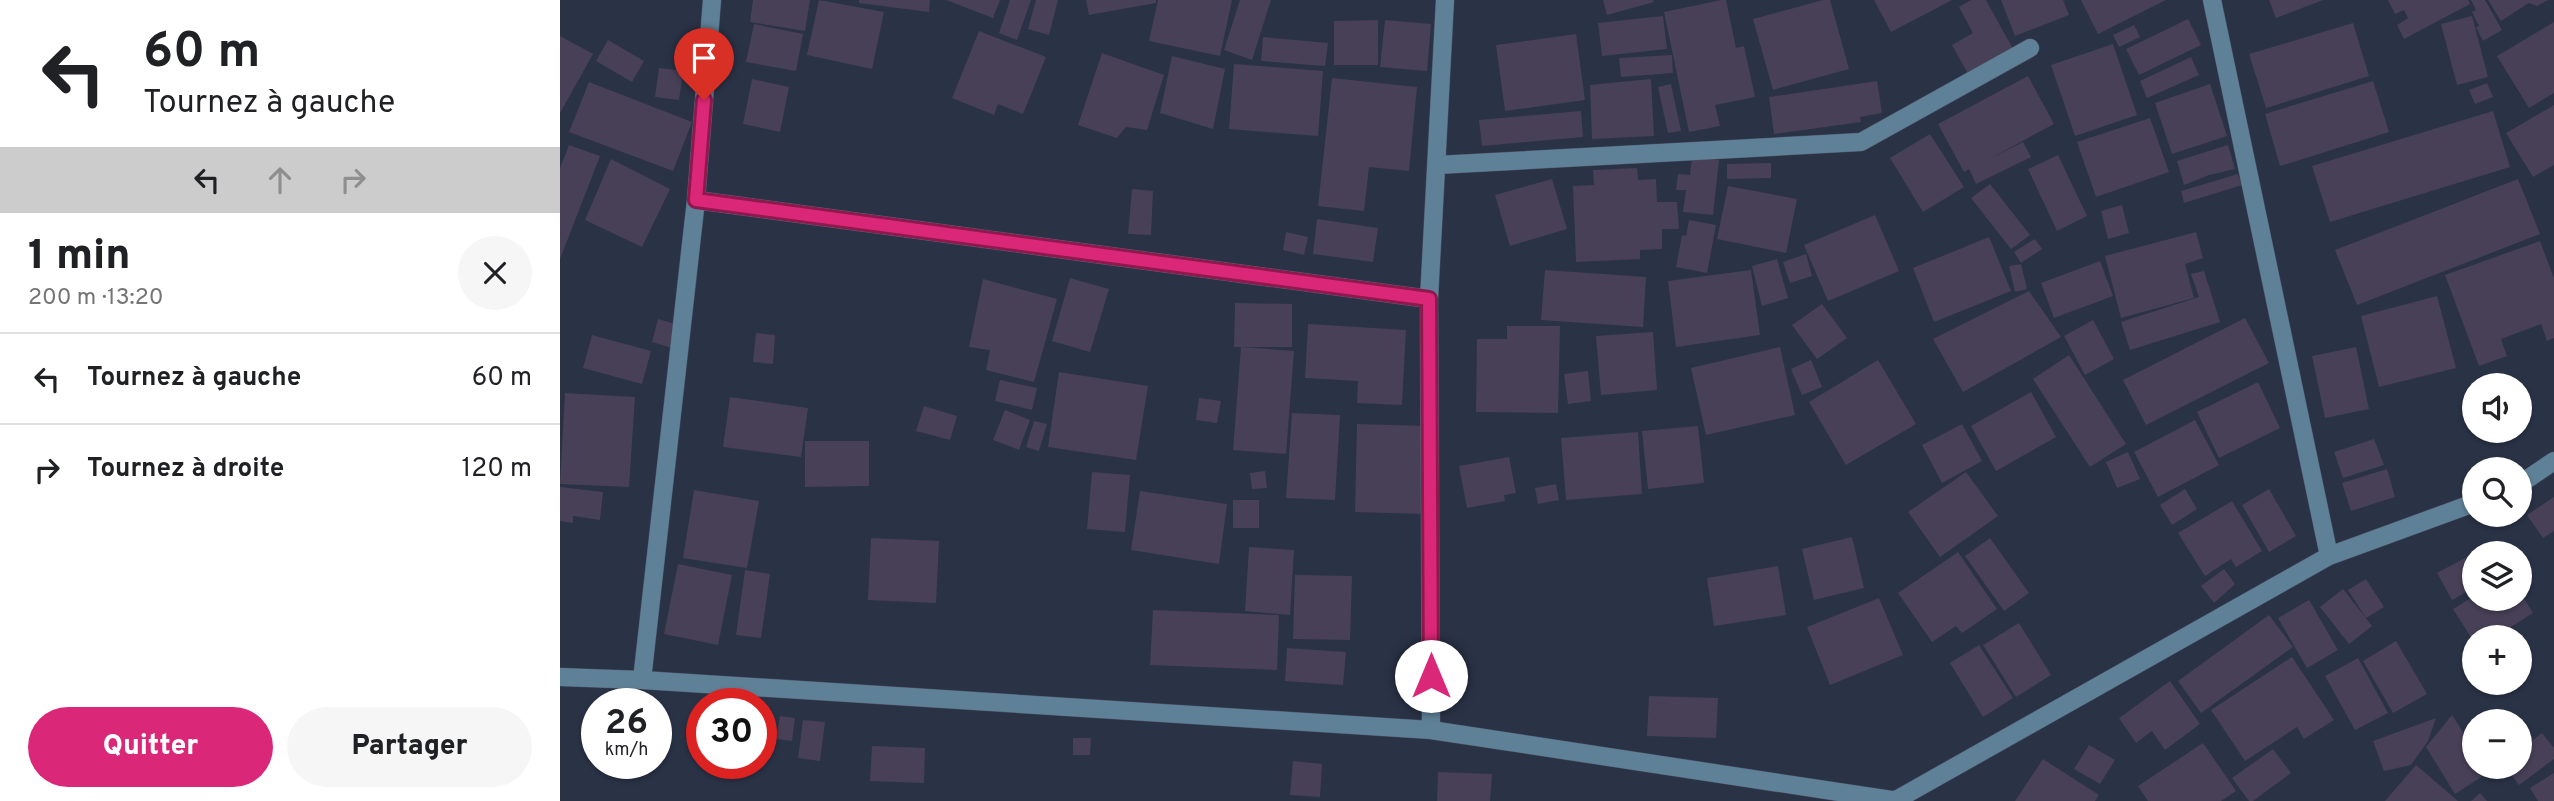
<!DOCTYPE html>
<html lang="fr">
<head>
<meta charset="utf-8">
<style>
  body { margin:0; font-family:Overpass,sans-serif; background:#f6f6f6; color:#202124; height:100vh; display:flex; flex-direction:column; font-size:26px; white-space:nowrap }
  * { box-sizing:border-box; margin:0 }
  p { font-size:23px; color:#757577 }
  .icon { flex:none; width:38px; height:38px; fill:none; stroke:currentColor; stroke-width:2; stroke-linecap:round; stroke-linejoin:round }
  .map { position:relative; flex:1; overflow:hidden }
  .drawer { display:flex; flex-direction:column; background:#fff; width:560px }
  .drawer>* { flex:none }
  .guide { background:#fff; color:#202124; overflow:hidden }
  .buttons { position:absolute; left:1902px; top:373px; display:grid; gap:14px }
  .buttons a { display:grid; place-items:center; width:70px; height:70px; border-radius:50%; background:#fff; box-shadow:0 2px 5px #0004; font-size:35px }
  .speed { position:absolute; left:21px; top:688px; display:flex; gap:14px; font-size:35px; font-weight:700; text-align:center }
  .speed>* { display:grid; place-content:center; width:91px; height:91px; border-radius:50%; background:#fff; box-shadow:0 2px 5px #0004; line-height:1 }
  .speed small { font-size:18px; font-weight:400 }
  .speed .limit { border:10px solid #d22; background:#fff; color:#111 }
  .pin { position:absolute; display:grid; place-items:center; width:60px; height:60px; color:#fff; margin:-72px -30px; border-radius:50% 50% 50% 0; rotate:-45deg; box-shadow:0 0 7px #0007 }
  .pin .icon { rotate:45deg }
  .me { position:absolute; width:77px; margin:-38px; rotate:0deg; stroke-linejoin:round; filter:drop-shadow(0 0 5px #0008) }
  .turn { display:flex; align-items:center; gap:24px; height:147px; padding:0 28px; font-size:32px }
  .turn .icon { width:91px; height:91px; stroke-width:2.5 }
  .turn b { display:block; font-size:49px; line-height:60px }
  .lanes { display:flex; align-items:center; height:66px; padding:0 28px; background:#0003; justify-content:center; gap:35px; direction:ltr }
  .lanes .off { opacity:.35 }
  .round { display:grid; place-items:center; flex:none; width:74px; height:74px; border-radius:37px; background:#f6f6f6 }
  .summary { display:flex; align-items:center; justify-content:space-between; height:119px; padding:0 28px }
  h1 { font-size:42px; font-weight:800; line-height:52px }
  .cta { display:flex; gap:14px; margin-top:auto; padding:14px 28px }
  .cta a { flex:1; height:80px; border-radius:42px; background:#db2777; color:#fff; font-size:28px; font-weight:800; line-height:80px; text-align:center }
  .cta a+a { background:#f6f6f6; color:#202124 }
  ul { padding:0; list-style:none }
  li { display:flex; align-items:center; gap:21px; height:91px; padding:0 28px; border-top:2px solid #e0e0e0 }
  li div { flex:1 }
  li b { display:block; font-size:26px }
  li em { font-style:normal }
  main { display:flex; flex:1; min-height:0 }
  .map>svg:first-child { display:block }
  .building { fill:#474057 }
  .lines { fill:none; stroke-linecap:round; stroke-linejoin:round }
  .minor-casing { stroke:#495063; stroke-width:19 }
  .minor { stroke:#5f8198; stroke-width:18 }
  .route-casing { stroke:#8e194d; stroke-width:18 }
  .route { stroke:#db2777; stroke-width:12 }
</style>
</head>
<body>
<main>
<section class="drawer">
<div class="guide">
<div class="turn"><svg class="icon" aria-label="left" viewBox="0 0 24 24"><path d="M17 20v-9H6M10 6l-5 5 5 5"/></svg><div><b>60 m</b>Tournez à gauche</div></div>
<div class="lanes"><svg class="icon" aria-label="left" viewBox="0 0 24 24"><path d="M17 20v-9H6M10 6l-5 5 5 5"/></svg><svg class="icon off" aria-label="ahead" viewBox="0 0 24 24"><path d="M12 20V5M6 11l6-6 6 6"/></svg><svg class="icon off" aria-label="right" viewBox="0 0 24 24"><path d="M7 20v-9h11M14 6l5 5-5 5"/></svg></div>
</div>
<div class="summary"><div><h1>1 min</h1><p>200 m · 13:20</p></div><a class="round"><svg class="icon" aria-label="close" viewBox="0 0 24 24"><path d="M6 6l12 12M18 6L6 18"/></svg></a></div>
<ul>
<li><svg class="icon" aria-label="left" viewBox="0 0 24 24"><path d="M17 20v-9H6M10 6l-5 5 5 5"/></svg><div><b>Tournez à gauche</b></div><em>60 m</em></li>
<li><svg class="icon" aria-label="right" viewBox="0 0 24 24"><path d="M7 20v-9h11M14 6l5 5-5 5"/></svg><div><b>Tournez à droite</b></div><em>120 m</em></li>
</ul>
<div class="cta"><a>Quitter</a><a>Partager</a></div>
</section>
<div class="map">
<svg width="1994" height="801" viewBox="0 0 1994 801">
  <rect width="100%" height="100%" fill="#2a3246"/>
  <path class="building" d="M 193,0 L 250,0 L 245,31 L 190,22 Z
    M 259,0 L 324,12 L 312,69 L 247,55 Z
    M 299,0 L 370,0 L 369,12 L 299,3 Z
    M 386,0 L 440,0 L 433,18 Z
    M 450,0 L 471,0 L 457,40 L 439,33 Z
    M 476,0 L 498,0 L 489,35 L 468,29 Z
    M 526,0 L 596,0 L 596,3 L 529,15 Z
    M 598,0 L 672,0 L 660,56 L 589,41 Z
    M 680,0 L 711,0 L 692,60 L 664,50 Z
    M 1043,0 L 1093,0 L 1094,2 L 1047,15 Z
    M 1161,0 L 1166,0 L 1176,48 L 1184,46 L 1195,97 L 1155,105 L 1160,126 L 1129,132 L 1104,12 Z
    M 1263,0 L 1270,0 L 1289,69 L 1213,90 L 1193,19 Z
    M 1314,0 L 1392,0 L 1331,32 Z
    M 1411,0 L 1426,0 L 1453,49 L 1408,74 L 1392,45 L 1413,33 L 1399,7 Z
    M 1441,0 L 1503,0 L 1509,15 L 1455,36 Z
    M 1521,0 L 1606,0 L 1538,34 Z
    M 1709,0 L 1763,0 L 1716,18 Z
    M 1828,0 L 1908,0 L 1910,4 L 1844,39 L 1837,25 L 1848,18 L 1844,10 L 1835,14 Z
    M 1911,0 L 1925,0 L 1942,30 L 1923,41 L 1916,27 L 1919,26 L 1912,12 L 1916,10 Z
    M 1928,0 L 1988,0 L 1977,6 L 1969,3 L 1941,21 Z
    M 1103,16 L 1107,49 L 1042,56 L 1038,23 Z
    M 1912,16 L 1928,77 L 1897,85 L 1881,24 Z
    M 1628,19 L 1641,45 L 1579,75 L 1566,49 Z
    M 818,20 L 818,65 L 774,65 L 774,21 Z
    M 825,20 L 871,24 L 867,71 L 820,67 Z
    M 1994,22 L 1994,93 L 1969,108 L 1937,56 Z
    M 1793,23 L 1809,76 L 1706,108 L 1689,54 Z
    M 194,24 L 243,34 L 236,71 L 186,62 Z
    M 1574,25 L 1580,37 L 1559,47 L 1553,35 Z
    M 419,31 L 486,57 L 463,114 L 438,104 L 434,115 L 392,98 Z
    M 1016,34 L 1025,100 L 945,111 L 936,45 Z
    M 0,36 L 33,54 L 0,113 Z
    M 703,37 L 768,43 L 765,66 L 701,61 Z
    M 48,40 L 84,61 L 72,82 L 36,61 Z
    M 1553,44 L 1577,115 L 1515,136 L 1491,65 Z
    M 542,53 L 604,75 L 587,130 L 566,127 L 557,138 L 518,125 Z
    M 1112,55 L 1113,73 L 1061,77 L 1059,58 Z
    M 612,56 L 665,69 L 653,129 L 600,113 Z
    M 1631,57 L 1639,75 L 1587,98 L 1580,81 Z
    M 674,64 L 763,71 L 758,136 L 669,129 Z
    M 99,68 L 123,71 L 119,100 L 95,97 Z
    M 1468,76 L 1494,124 L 1431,158 L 1463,142 L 1471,157 L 1416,184 L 1409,169 L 1404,172 L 1378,124 Z
    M 772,78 L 857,87 L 849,171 L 809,167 L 804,211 L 758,206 Z
    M 192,79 L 229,87 L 220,132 L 183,124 Z
    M 1091,79 L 1094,136 L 1032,139 L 1030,85 Z
    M 1317,81 L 1322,113 L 1300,117 L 1301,122 L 1214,134 L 1209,97 Z
    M 1813,81 L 1829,132 L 1720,166 L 1705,114 Z
    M 29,82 L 132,122 L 113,171 L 9,132 Z
    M 1927,83 L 1933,97 L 1915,104 L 1909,90 Z
    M 1111,84 L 1121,131 L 1108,133 L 1098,87 Z
    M 1650,84 L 1667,136 L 1612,154 L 1595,103 Z
    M 1994,105 L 1994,165 L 1973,177 L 1946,133 Z
    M 1021,111 L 1023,137 L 922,146 L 919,120 Z
    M 1933,111 L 1950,167 L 1770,222 L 1752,166 Z
    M 1590,118 L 1609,172 L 1536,197 L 1517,142 Z
    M 1370,134 L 1404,187 L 1363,212 L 1330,158 Z
    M 9,145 L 40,156 L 0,259 L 0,168 Z
    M 1668,145 L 1675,169 L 1649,175 L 1624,185 L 1617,161 Z
    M 1498,155 L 1527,216 L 1497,231 L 1468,169 Z
    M 1132,157 L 1159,160 L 1153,215 L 1123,212 L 1126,190 L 1116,190 L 1118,174 L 1130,175 Z
    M 51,159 L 110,189 L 82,247 L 25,220 Z
    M 1211,163 L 1211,178 L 1167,179 L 1167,164 Z
    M 1077,168 L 1078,180 L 1096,179 L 1097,202 L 1117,202 L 1119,229 L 1102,229 L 1102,249 L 1080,250 L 1080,259 L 1016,262 L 1013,186 L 1034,185 L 1033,170 Z
    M 1678,174 L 1682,185 L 1624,203 L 1621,191 Z
    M 992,179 L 1007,229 L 950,246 L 935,195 Z
    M 1958,179 L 1980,234 L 1797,305 L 1775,250 Z
    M 1430,184 L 1470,235 L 1451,249 L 1411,198 Z
    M 1168,186 L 1237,199 L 1226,253 L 1157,239 Z
    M 572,189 L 593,191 L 591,235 L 568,234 Z
    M 1562,205 L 1569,233 L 1548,239 L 1541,211 Z
    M 1315,215 L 1339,271 L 1268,301 L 1244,245 Z
    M 757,219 L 818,228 L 813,262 L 753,254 Z
    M 1129,220 L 1156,225 L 1147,273 L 1116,267 L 1122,235 L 1126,236 Z
    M 726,232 L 748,237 L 744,255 L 723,250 Z
    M 1636,232 L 1643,258 L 1625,264 L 1634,298 L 1561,318 L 1545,256 Z
    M 1429,237 L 1451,291 L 1374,322 L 1353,268 Z
    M 1475,239 L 1482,249 L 1461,263 L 1454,252 Z
    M 1980,241 L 1994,278 L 1994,338 L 1987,341 L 1981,324 L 1941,339 L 1947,356 L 1919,366 L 1885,275 Z
    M 1246,254 L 1252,276 L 1230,283 L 1223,262 Z
    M 1217,259 L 1228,298 L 1202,306 L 1192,266 Z
    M 1540,261 L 1553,296 L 1494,318 L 1481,283 Z
    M 1461,264 L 1467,289 L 1455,292 L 1449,266 Z
    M 985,270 L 1086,277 L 1083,327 L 981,320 Z
    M 1191,270 L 1200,335 L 1116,347 L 1108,281 Z
    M 1644,271 L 1660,322 L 1570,350 L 1561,322 L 1639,297 L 1631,274 Z
    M 510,278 L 549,289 L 530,352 L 492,341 Z
    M 423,279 L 497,299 L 474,382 L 426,370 L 430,350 L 409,347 Z
    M 1469,291 L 1501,337 L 1403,392 L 1373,339 Z
    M 1877,296 L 1896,368 L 1819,387 L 1801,316 Z
    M 675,303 L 732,304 L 732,347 L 674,347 Z
    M 1262,304 L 1287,338 L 1257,359 L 1232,325 Z
    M 1685,318 L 1709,363 L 1586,425 L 1563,380 Z
    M 98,319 L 119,325 L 112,348 L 92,342 Z
    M 1533,320 L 1554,359 L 1525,375 L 1504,336 Z
    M 748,324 L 846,330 L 842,405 L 797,403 L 798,381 L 745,378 Z
    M 947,326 L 1000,326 L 998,413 L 916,412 L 917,339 L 947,339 Z
    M 1093,332 L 1097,390 L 1041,395 L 1036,336 Z
    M 196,333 L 215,335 L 213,364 L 193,362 Z
    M 32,335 L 91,351 L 82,384 L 23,368 Z
    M 681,347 L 734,351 L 726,454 L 673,450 Z
    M 1220,347 L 1235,415 L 1146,435 L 1131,368 Z
    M 1796,347 L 1809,409 L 1765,418 L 1752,356 Z
    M 1509,355 L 1566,444 L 1530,467 L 1473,379 Z
    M 1251,360 L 1262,387 L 1242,395 L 1231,369 Z
    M 1318,360 L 1356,424 L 1286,465 L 1249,402 Z
    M 1028,371 L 1031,401 L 1008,404 L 1004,374 Z
    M 499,372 L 588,386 L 576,460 L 488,447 Z
    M 440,380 L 477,388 L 472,410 L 435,401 Z
    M 1698,382 L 1720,428 L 1659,458 L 1637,412 Z
    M 1471,392 L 1496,437 L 1436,471 L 1411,426 Z
    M 5,393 L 75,397 L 69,487 L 0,484 Z
    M 170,397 L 248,408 L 241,457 L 163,447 Z
    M 639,398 L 661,401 L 657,423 L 636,420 Z
    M 364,406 L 397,416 L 390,440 L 356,431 Z
    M 445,410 L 470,420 L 459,450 L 433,440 Z
    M 732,413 L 780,415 L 775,500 L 726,498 Z
    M 1635,420 L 1659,465 L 1598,497 L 1574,452 Z
    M 474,421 L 487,424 L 479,451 L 466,447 Z
    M 797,424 L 865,426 L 863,514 L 795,512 Z
    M 1402,424 L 1422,461 L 1382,483 L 1362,445 Z
    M 1138,426 L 1144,483 L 1088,489 L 1082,431 Z
    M 1078,432 L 1082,494 L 1006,500 L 1001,438 Z
    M 1814,439 L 1824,465 L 1783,478 L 1774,452 Z
    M 245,441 L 309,441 L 309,486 L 245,487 Z
    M 1568,452 L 1580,479 L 1557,488 L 1546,462 Z
    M 949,457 L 956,493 L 944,495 L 945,501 L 907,508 L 899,466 Z
    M 1827,469 L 1835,497 L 1791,511 L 1782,483 Z
    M 705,471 L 707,488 L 692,489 L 690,473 Z
    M 532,472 L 570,475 L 565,532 L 527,529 Z
    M 1406,472 L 1438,516 L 1380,557 L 1348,512 Z
    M 996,484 L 999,500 L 978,504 L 975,488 Z
    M 0,487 L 43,492 L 40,520 L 13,516 L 13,523 L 0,521 Z
    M 1625,489 L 1637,509 L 1612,525 L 1600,505 Z
    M 1709,489 L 1736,536 L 1709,552 L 1682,505 Z
    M 134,490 L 199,501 L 187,568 L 123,558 Z
    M 580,491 L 667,504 L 659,564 L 571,550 Z
    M 1994,497 L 1994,531 L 1983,538 L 1967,515 Z
    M 673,500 L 699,500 L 699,528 L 673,528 Z
    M 1672,501 L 1702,551 L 1676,567 L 1671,559 L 1645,576 L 1618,533 Z
    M 1292,537 L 1304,588 L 1254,600 L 1242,549 Z
    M 311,538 L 379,541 L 376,603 L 308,600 Z
    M 1430,538 L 1469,593 L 1444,611 L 1405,556 Z
    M 1931,544 L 1936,553 L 1914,553 L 1914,588 L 1892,600 L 1877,573 Z
    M 689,547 L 734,550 L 730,615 L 685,611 Z
    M 1398,552 L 1437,609 L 1402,633 L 1396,626 L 1372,642 L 1338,593 Z
    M 118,564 L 172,575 L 158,645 L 104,634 Z
    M 1218,566 L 1226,615 L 1154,626 L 1147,578 Z
    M 1664,569 L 1675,584 L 1654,603 L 1641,586 Z
    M 185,570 L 210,574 L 201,638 L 176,635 Z
    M 735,575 L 792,576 L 790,640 L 733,639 Z
    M 1806,579 L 1824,607 L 1806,618 L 1788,590 Z
    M 1783,589 L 1812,626 L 1789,644 L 1760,607 Z
    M 1960,592 L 1973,613 L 1935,637 L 1914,637 L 1914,642 L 1893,609 L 1914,596 L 1914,598 L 1960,598 Z
    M 1319,598 L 1343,655 L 1270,685 L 1247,627 Z
    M 1749,600 L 1778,650 L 1747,668 L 1718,618 Z
    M 593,610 L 719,615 L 717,670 L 590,665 Z
    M 1709,615 L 1733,647 L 1641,713 L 1618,681 Z
    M 1459,623 L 1491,675 L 1456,697 L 1423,645 Z
    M 1836,641 L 1867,694 L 1833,713 L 1803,661 Z
    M 1419,645 L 1453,698 L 1423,717 L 1390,663 Z
    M 727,648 L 786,652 L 783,685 L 725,681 Z
    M 1732,657 L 1774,720 L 1744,739 L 1737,727 L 1685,761 L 1651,710 Z
    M 1798,658 L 1828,713 L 1795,730 L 1765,676 Z
    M 1610,681 L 1640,724 L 1605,750 L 1592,731 L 1576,743 L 1559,718 Z
    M 1089,696 L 1158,698 L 1156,738 L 1087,736 Z
    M 1892,715 L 1914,749 L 1914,766 L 1926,766 L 1929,772 L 1895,794 L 1866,747 Z
    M 220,716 L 235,718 L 232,741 L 216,739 Z
    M 1876,718 L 1868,741 L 1851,765 L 1824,771 L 1813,741 Z
    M 243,720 L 265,722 L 260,761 L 238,758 Z
    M 1982,733 L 1994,748 L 1994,759 L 1959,785 L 1945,766 L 1960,766 L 1960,750 Z
    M 513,738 L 531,738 L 530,755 L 513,755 Z
    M 1643,743 L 1676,791 L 1661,801 L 1588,801 L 1578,786 Z
    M 1529,745 L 1555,760 L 1540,784 L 1514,769 Z
    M 312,746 L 365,748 L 364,783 L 310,781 Z
    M 1713,749 L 1731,773 L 1693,801 L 1689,801 L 1672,778 Z
    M 1483,759 L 1539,795 L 1535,801 L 1455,801 Z
    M 733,761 L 762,764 L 760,797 L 730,795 Z
    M 1856,765 L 1898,801 L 1825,801 Z
    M 878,772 L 932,774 L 930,801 L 877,801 Z
    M 1994,773 L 1994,801 L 1978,801 L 1970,788 Z
    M 1920,793 L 1927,801 L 1911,801 Z"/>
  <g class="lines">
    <defs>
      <path id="minor" d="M 1652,0 L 1769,556
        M 877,165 L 1301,142 L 1470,48
        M 136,200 L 869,299
        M 1960,484 L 1994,461
        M 0,677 L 82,680 L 871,730 L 1338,801
        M 82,680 L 136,200 L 152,0
        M 871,730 L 869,299 L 885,0
        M 1336,800 L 1769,556 L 1914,503"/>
    </defs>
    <use href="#minor" class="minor-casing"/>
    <use href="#minor" class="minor"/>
  </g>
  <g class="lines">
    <defs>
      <path id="route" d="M 144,100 L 136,200 L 869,299 L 871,676"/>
    </defs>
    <use href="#route" class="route-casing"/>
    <use href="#route" class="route"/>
  </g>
</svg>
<div class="buttons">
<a><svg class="icon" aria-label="sound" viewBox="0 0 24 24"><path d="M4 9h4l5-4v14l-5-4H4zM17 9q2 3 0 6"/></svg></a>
<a><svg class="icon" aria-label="search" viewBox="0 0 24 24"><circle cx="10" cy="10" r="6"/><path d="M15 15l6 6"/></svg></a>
<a><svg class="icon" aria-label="layers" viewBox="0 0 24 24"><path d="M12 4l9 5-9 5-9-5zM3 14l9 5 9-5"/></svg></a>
<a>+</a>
<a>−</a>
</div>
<div class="speed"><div>26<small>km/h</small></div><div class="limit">30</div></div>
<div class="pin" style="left:144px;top:100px;background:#d93025"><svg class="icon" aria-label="arrive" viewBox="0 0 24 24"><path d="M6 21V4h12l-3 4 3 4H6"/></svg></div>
<svg class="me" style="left:871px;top:676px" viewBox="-20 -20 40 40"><circle r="19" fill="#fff"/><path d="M0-13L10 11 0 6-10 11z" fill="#db2777"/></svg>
</div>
</main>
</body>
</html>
